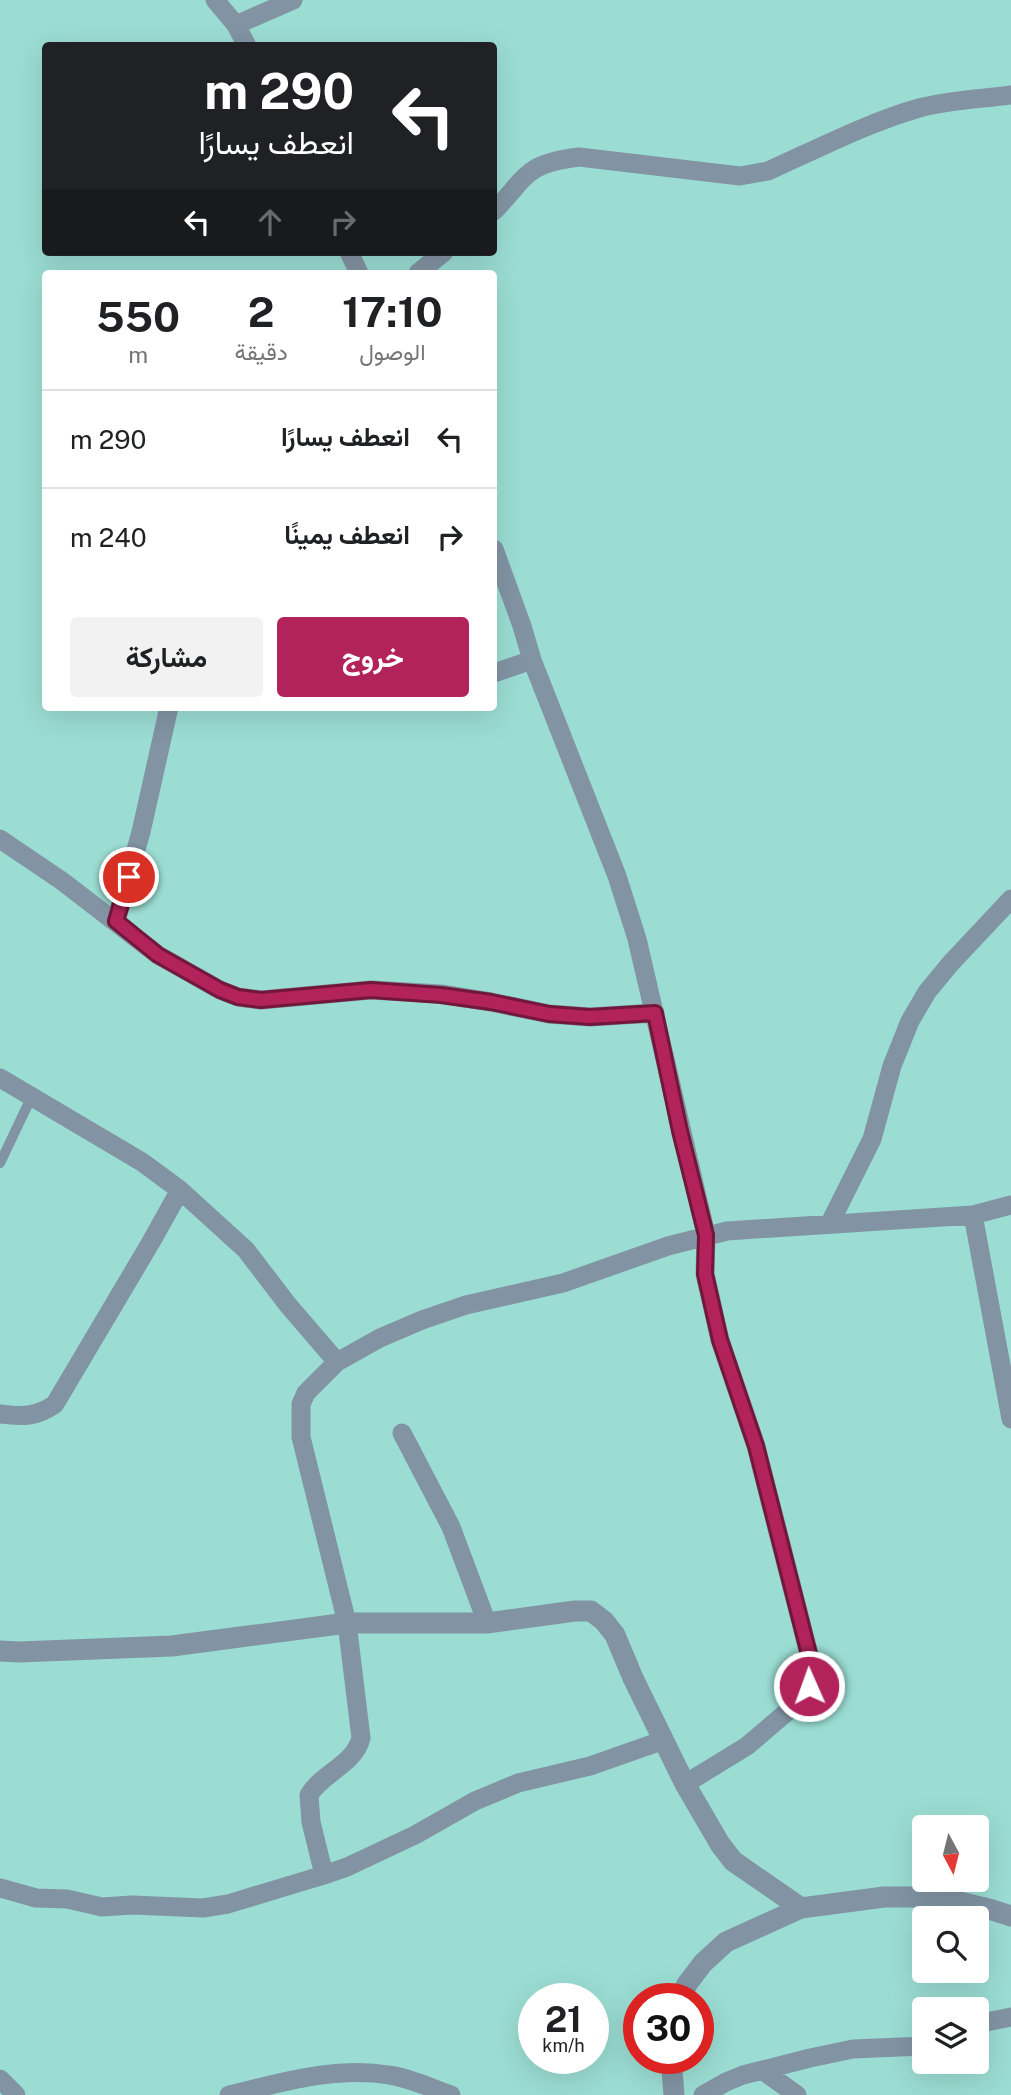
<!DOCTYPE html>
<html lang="ar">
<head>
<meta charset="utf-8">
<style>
  body { margin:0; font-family:"Public Sans",Vazirmatn,sans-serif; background:#f2f2f2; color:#202124; direction:rtl; height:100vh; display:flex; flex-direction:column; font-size:26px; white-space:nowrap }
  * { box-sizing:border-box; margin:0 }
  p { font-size:23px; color:#757577 }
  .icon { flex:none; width:38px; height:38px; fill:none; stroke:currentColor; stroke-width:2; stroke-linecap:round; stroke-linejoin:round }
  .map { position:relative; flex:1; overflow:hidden; direction:ltr }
  .details { position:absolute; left:42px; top:270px; width:455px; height:441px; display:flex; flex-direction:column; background:#fff; border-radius:7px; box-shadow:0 7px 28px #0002; direction:rtl }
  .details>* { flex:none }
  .guide { position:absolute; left:42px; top:42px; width:455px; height:214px; border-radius:7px; box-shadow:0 7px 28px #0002; direction:rtl; background:#202124; color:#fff; overflow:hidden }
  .needle { width:46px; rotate:173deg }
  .buttons { position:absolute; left:912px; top:1815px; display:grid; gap:14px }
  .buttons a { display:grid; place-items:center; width:77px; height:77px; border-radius:7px; background:#fff; box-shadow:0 7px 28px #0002; font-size:35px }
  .speed { position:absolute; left:518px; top:1983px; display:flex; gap:14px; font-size:35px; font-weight:700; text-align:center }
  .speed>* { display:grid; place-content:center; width:91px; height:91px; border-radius:50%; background:#fff; box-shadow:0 7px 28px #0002; line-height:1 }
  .speed small { font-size:18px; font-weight:400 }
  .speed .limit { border:10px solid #d22; background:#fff; color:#111 }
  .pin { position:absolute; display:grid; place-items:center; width:60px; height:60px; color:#fff; margin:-30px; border:4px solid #fff; border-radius:50%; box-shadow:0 2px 7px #0007 }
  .me { position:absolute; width:77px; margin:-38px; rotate:358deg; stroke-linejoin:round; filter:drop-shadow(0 0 5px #0008) }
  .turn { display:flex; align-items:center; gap:24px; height:147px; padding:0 28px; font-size:32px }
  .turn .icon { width:91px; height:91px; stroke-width:2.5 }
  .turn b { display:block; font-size:49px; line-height:60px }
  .lanes { display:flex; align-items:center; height:66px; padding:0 28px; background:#0003; justify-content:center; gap:35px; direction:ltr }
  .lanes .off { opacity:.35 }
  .eta { display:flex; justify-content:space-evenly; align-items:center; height:119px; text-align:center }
  .eta b { font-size:42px; font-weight:700; line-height:49px }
  .cta { display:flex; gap:14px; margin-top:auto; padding:14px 28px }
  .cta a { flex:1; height:80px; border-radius:7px; background:#b1235a; color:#fff; font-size:28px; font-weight:700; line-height:80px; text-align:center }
  .cta a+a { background:#f2f2f2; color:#202124 }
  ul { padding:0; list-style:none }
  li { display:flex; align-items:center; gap:21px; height:98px; padding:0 28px; border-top:2px solid #e0e0e0 }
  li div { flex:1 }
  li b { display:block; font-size:26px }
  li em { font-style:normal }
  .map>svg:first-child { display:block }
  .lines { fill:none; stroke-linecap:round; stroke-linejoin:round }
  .service { stroke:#8294a4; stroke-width:10 }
  .minor { stroke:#8294a4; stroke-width:19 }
  .tertiary { stroke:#8294a4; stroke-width:21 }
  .route-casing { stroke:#73173a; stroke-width:18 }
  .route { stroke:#b1235a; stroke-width:12 }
</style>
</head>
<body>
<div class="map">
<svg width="1011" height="2095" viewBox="0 0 1011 2095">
  <rect width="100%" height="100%" fill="#9bddd3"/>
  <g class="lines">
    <path class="service" d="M 0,1163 L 31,1098"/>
    <path class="minor" d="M 215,0 L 236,25 L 247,46
      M 236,25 L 293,0
      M 494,211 C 529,175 524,164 579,157 L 740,176 L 768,171 C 817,149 867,123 919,108 C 949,100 981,99 1011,95
      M 349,252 L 359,273
      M 418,273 L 444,252
      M 494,549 L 522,626 L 532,660 L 617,876 L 637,939 L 706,1235 L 705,1274 L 720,1340 L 756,1446 L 812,1666 L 812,1677 L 809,1686 L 804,1696 L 796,1704 L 747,1746 L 685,1784
      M 494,673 L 532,660
      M 0,839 L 62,881 L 158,955 L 220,990 L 238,997 L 261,1000 L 371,990 L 441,994 L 491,1002 L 549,1014 L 590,1017 L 655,1013
      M 116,921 L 141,832 L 169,707
      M 0,1078 L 142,1162 L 180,1190 L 246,1250 L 288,1305 L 337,1362
      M 973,1215 L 1011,1419
      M 830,1223 L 872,1139 L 892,1066 L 910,1021 L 927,992 L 950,964 L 1011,899
      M 0,1414 C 22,1417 37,1417 55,1404 L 151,1242 L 180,1190
      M 402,1433 L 451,1527 L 487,1623
      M 324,1875 L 311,1822 L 309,1795 C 323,1772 354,1765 361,1738 L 347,1623 L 301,1437 L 301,1404 L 306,1393 L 337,1362 L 380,1338 L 422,1320 L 466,1305 L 563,1283 L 668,1246 L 727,1231 L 973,1215 L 1011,1205
      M 0,1888 L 36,1898 L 67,1899 L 102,1907 L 132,1905 L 203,1908 L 228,1904 L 324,1875 L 347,1867 L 415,1835 L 475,1801 L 518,1783 L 590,1766 L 664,1740
      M 976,2024 L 1011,2017
      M 762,2070 L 797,2095
      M 0,2079 L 16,2095
      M 229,2095 C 280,2083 336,2066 389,2075 C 410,2078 431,2088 451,2095
      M 703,2095 L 726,2082 L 743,2075 L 810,2058 L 853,2049 L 924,2046"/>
    <path class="tertiary" d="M 0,1651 L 19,1652 L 172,1646 L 347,1623 L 487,1623 L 575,1611 L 591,1611 L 604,1621 L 615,1635 L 633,1678 L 685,1784 L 720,1844 L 733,1861 L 801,1908
      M 681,1998 L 687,1984 L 703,1963 L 726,1942 L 801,1908 L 884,1897 L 913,1897 L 955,1901 L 989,1909 L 1011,1916
      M 671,2058 L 674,2095"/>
  </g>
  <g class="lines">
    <defs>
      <path id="route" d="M 129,877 L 116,921 L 158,955 L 220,990 L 238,997 L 261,1000 L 371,990 L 441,995 L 491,1002 L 549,1014 L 590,1017 L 655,1013 L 680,1131 L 706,1235 L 705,1274 L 720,1340 L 756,1446 L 812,1666 L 812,1676 L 809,1686"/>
    </defs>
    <use href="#route" class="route-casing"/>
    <use href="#route" class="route"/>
  </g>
</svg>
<div class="buttons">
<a><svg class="needle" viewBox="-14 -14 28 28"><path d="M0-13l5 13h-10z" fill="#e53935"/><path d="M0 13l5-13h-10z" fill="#757577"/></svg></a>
<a><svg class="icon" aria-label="search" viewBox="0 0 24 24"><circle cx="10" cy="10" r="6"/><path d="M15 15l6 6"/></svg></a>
<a><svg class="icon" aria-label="layers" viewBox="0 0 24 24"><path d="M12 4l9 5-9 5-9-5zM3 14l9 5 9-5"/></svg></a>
</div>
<div class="speed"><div>21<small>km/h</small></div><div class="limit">30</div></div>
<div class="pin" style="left:129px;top:877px;background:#d93025"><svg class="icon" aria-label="arrive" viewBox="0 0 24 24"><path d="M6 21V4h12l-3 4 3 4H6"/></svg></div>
<svg class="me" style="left:809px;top:1686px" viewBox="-20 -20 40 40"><circle r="17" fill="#b1235a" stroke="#fff" stroke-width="3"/><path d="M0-11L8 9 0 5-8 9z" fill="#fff"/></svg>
<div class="guide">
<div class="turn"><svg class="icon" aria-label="left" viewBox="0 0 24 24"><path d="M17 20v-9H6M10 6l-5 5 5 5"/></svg><div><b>290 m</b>انعطف يسارًا</div></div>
<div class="lanes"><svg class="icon" aria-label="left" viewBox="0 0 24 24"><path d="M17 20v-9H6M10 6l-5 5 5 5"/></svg><svg class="icon off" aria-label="ahead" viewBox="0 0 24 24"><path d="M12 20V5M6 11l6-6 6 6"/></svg><svg class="icon off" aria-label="right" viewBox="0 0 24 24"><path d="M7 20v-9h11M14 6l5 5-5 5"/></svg></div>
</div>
<section class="details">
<div class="eta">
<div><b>17:10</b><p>الوصول</p></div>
<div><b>2</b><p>دقيقة</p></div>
<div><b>550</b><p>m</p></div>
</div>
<ul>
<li><svg class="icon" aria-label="left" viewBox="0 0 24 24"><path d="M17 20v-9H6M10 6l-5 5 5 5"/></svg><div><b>انعطف يسارًا</b></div><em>290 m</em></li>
<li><svg class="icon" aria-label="right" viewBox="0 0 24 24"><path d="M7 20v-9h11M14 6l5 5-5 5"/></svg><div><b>انعطف يمينًا</b></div><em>240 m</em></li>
</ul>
<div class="cta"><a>خروج</a><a>مشاركة</a></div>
</section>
</div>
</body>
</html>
